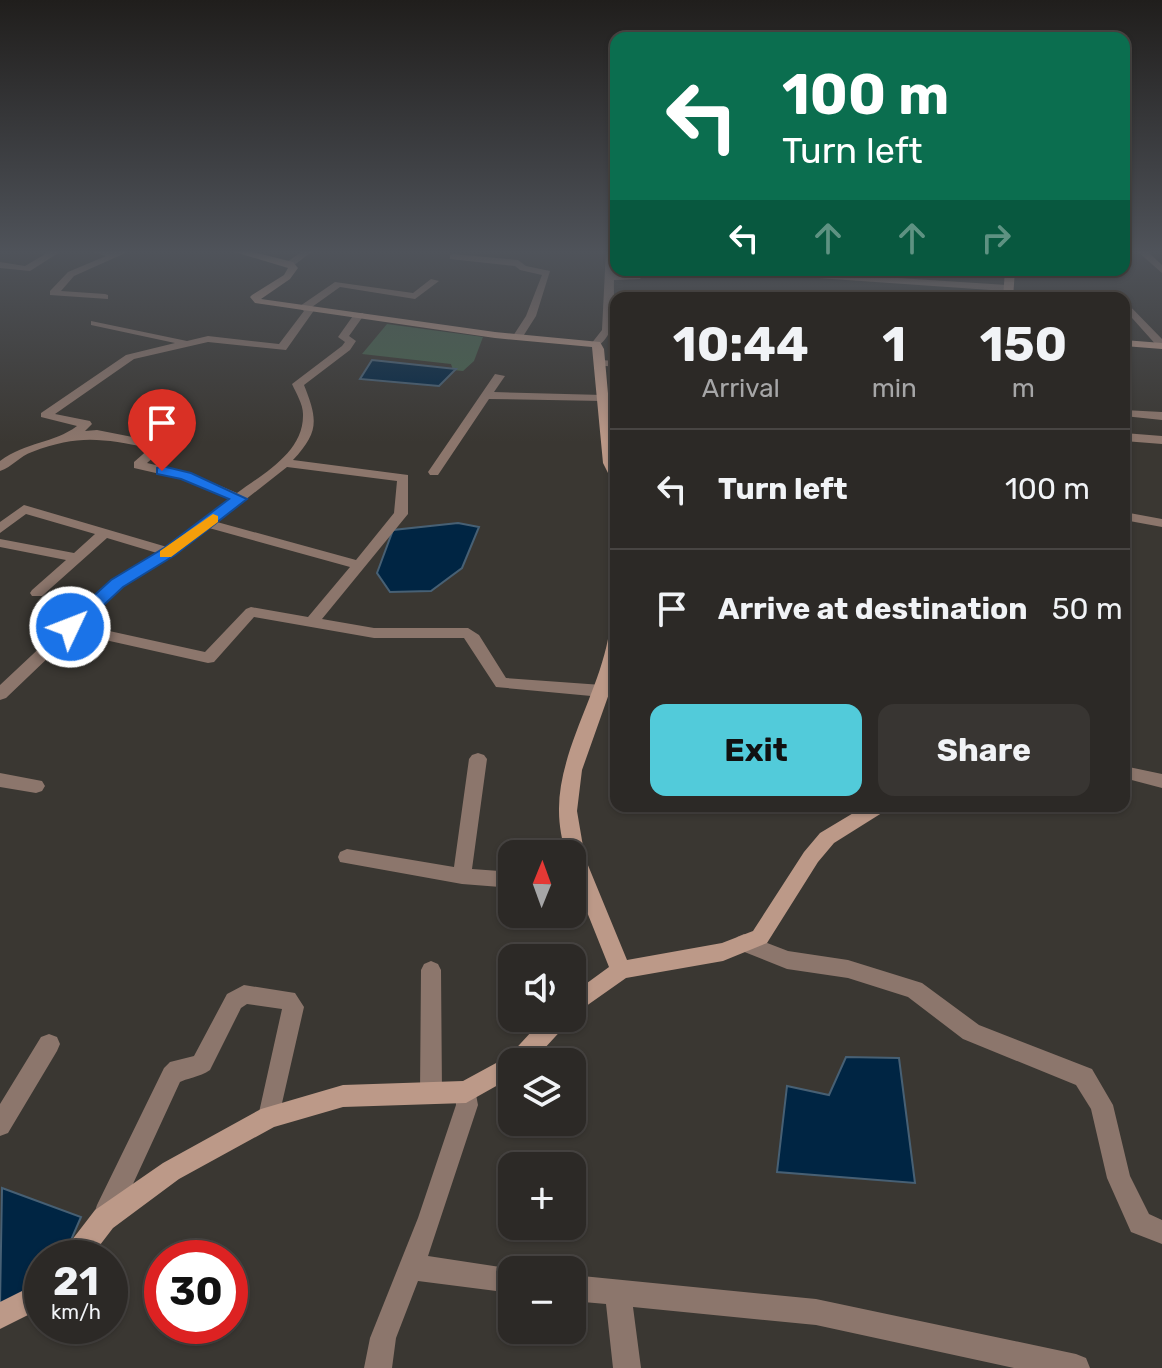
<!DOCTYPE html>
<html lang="en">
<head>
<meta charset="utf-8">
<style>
  body { margin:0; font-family:Rubik,sans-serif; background:#383532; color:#f1f3f6; height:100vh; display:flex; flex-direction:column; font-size:30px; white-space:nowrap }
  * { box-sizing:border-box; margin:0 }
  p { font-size:26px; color:#a6a6a7 }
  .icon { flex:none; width:44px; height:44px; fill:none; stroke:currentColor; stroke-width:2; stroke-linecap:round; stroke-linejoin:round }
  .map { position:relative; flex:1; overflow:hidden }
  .details { position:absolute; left:610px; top:292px; width:520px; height:520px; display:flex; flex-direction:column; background:#2c2926; border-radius:16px; box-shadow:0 2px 6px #0004,0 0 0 2px #484543 }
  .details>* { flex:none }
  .hud { position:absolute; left:610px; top:32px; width:520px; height:244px; border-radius:16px; box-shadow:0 2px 6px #0004,0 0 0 2px #484543; background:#0b6e4f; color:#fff; overflow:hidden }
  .needle { width:52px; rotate:1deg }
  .tools { position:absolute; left:498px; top:840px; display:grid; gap:16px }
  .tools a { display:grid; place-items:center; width:88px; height:88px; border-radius:16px; background:#2c2926; box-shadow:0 2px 6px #0004,0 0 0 2px #484543; font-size:40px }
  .speed { position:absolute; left:24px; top:1240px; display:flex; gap:16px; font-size:40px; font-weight:700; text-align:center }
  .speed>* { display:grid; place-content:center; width:104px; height:104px; border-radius:50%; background:#2c2926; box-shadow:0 2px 6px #0004,0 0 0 2px #484543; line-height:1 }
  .speed small { font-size:20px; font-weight:400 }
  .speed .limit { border:12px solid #d22; background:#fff; color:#111 }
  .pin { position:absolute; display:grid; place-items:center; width:68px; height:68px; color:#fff; margin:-82px -34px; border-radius:50% 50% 50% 0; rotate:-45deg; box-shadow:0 0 8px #0007 }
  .pin .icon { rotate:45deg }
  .me { position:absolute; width:88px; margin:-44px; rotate:47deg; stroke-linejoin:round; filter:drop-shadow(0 0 6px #0008) }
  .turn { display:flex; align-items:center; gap:28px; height:168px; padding:0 40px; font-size:36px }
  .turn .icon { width:104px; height:104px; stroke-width:2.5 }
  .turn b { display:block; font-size:56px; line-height:68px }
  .lanes { display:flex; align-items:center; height:76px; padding:0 40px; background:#0003; justify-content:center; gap:40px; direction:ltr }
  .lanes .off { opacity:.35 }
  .eta { display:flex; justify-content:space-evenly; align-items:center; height:136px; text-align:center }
  .eta b { font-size:48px; font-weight:700; line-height:56px }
  .button { display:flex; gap:16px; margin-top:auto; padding:16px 40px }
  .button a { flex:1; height:92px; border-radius:16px; background:#52cbda; color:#111; font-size:32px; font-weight:700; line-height:92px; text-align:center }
  .button a+a { background:#383532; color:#f1f3f6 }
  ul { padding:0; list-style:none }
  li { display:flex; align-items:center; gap:24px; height:120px; padding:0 40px; border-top:2px solid #484543 }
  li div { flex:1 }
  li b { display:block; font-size:30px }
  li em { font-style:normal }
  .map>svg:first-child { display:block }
  .green { fill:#47644d }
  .water { fill:#002543; stroke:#476074; stroke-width:2 }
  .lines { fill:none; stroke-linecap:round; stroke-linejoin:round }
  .street { fill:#8c766c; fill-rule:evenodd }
  .secondary { fill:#bc9988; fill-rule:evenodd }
  .route { fill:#1a73e8; stroke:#114b97; stroke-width:2 }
  .slow { fill:#f59e0b }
</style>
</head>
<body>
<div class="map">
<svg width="1162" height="1368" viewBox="0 0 1162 1368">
  <rect width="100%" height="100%" fill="#3a3732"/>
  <path class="green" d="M 387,324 L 483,337 L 474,361 L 463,371 L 453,370 L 451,364 L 362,354 Z"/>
  <path class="water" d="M 372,360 L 456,369 L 439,386 L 360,379 Z
    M 458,523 L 479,527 L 462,568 L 431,591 L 390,592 L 377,573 L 393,530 Z
    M 846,1057 L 899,1058 L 915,1183 L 777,1172 L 787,1086 L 829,1095 Z
    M 2,1188 L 81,1217 L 65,1254 L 61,1258 L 42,1258 L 42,1278 L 27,1294 L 0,1305 Z"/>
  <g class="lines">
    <path class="street" d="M 52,250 L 63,250 L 30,271 L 0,268 L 0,262 L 25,266 Z
      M 87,250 L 132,250 L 74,276 L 61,291 L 105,294 L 108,295 L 108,299 L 50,295 L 50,291 L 68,272 L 106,256 Z
      M 304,250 L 314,250 L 293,266 L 287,266 L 287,262 Z
      M 606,250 L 615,250 L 614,274 L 634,274 L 638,270 L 722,270 L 713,276 L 652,273 L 648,270 L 640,279 L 614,280 C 613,303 619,334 596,347 L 591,344 L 602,330 Z
      M 1136,250 L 1146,250 L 1162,265 L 1162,273 Z
      M 453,254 L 518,260 L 526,266 L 550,271 L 536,316 L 522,338 L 513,336 L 526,316 L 542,275 L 520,270 L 515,266 L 450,259 L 450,255 Z
      M 821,273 L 1007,285 L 1012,288 L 1010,290 L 1095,295 L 1100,298 L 1008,296 L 1003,293 L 1005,291 L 818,278 L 816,276 Z
      M 431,279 L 439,281 L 415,299 L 340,287 L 312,307 L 315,309 L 286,350 L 208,342 L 134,359 L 55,414 L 90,421 L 92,424 L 85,431 L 97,430 L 163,443 L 163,449 L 147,463 L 190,473 L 237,493 C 264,473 304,452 303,414 C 303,404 296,393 292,384 L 342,346 L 345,342 L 338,337 L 355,313 L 363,313 L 364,315 L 349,336 L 356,341 L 350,350 L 304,385 C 318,420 319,432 293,460 L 408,475 L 408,514 L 322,619 L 374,628 L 468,628 L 479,635 L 506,678 L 602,685 L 610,691 L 608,695 L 602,697 L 496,687 L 464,638 L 374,638 L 254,617 L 214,662 L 208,663 L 74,633 L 6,698 L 0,700 L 0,685 L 112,580 L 157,553 L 107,538 L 42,596 L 32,596 L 30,593 L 32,590 L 66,560 L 0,547 L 0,539 L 74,553 L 95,534 L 26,514 L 0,533 L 0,522 L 24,505 L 167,547 L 229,499 L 182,479 L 134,468 L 134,462 L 150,448 C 102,439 80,434 32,452 C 20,456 12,467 0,471 L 0,461 C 27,441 53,444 77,426 L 41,417 L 41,413 L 126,355 L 175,343 L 91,325 L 91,321 L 187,341 L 208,336 L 279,344 L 304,311 L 299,308 L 300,306 L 335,282 L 413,293 ZM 287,467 L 397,481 L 394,513 L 356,560 L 217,522 ZM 209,528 L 350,567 L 308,617 L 251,607 L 246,609 L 205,652 L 82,625 L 122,586 L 174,555 Z
      M 1124,300 L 1162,339 L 1162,348 L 1158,347 L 1124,309 Z
      M 600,360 L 616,361 L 616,367 L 596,365 L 595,363 Z
      M 495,374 L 505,376 L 494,392 L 603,395 L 609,398 L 603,401 L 489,399 L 438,475 L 430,475 L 428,472 Z
      M 1124,410 L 1162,412 L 1162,420 L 1124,416 Z
      M 1124,433 L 1162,436 L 1162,444 L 1124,441 Z
      M 1124,512 L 1162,519 L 1162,527 L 1124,520 Z
      M 478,753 L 484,755 L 487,759 L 472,869 L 512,872 L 512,888 L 462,884 L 340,862 L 338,857 L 340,852 L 347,849 L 454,867 L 469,759 L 472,755 Z
      M 1124,766 L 1162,774 L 1162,788 L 1124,778 Z
      M 0,773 L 42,781 L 45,786 L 42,791 L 36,793 L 0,787 Z
      M 744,934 L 788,951 L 848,960 L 922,983 L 979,1025 L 1092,1069 L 1113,1105 L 1130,1176 L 1149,1214 L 1162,1220 L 1162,1244 L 1131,1232 L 1107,1178 L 1091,1109 L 1076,1085 L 963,1039 L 908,997 L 848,978 L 787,969 L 737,949 L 734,943 L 737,937 Z
      M 431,961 L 438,964 L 441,970 L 442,1093 L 439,1101 L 431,1104 L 423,1101 L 420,1093 L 421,970 L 424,964 Z
      M 244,985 L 295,993 L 304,1007 L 277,1125 L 269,1128 L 261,1125 L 258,1117 L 282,1009 L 247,1004 L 241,1008 L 210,1070 C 200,1077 185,1079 180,1082 L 115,1223 L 106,1226 L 97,1223 L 94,1214 L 97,1205 L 164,1068 L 170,1062 L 194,1056 L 227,994 Z
      M 49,1034 L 57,1037 L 60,1044 L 57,1051 L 8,1133 L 0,1136 L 0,1104 L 41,1037 Z
      M 466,1081 L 474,1084 L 478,1105 L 428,1256 L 519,1270 L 512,1270 L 512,1293 L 418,1281 L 396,1338 L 392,1368 L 364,1368 L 370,1338 L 418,1218 L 456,1105 L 455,1092 L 458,1084 Z
      M 572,1275 L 816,1299 L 1076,1354 L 1086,1358 L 1090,1368 L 1014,1368 L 816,1325 L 633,1307 L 641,1368 L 613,1368 L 606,1304 L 572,1301 Z"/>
    <path class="secondary" d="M 228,250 L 245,250 L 293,262 L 298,268 L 290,279 L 261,299 L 495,332 L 600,342 L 604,349 L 616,482 L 612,481 L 603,463 L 592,347 L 495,338 L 255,303 L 250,297 L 252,295 L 284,275 L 288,268 Z
      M 1005,270 L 1015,270 L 1013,298 L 1003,298 Z
      M 1124,340 L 1162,343 L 1162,349 L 1124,346 Z
      M 616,634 L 616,674 L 582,770 L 577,811 L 585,858 L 627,960 L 722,943 L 753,931 L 804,852 L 820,833 L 865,806 L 888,806 L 885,811 L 834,843 L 818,862 L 767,943 L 723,961 L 626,978 L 572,1016 L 572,994 L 609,967 L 575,882 L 572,854 L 566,854 C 562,840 559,826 559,811 C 558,754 597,696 608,639 Z
      M 544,1018 L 569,1018 L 566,1025 L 532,1062 L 512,1062 L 512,1077 L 466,1103 L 343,1107 L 274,1127 L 179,1179 L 113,1228 L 90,1258 L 61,1258 L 65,1249 L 95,1210 L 163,1163 L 261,1109 L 343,1085 L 463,1081 L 509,1056 Z
      M 42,1281 L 42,1308 L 0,1329 L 0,1302 Z"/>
  </g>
  <linearGradient id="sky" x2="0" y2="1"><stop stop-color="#201e1c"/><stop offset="0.57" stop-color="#4f535a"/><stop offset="1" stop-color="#4f535a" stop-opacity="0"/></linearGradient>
  <rect width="1162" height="442" fill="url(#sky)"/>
  <path class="route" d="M 162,466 L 191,473 L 247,499 L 175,555 L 123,587 L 76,631 L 64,631 L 62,627 L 64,623 L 111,580 L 164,548 L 229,499 L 181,479 L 157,474 L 157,468 Z"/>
  <path class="slow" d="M 213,514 L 218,516 L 218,522 L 171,557 L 160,557 L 160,551 Z"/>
</svg>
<div class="tools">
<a><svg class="needle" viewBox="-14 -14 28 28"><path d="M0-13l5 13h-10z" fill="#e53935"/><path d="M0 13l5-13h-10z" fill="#a6a6a7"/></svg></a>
<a><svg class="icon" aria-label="sound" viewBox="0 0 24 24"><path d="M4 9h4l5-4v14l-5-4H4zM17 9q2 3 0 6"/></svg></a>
<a><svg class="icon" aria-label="layers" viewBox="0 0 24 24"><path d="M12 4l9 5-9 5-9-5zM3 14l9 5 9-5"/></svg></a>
<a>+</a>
<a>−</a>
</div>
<div class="speed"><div>21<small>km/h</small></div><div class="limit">30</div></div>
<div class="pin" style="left:162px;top:471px;background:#d93025"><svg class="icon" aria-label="arrive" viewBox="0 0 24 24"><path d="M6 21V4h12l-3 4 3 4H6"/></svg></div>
<svg class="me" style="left:70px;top:627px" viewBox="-20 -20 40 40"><circle r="17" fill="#1a73e8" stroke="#fff" stroke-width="3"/><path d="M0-11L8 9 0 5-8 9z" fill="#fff"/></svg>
<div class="hud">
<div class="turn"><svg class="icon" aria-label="left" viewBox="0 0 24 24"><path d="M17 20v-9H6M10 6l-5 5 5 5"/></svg><div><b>100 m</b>Turn left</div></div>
<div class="lanes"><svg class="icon" aria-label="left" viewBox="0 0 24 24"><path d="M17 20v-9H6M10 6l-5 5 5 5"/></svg><svg class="icon off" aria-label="ahead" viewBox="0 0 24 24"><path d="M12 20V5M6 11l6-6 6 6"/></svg><svg class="icon off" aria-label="ahead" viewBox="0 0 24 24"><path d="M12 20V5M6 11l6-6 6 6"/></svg><svg class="icon off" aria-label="right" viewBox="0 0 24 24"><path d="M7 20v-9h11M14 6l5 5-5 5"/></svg></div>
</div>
<section class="details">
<div class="eta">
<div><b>10:44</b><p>Arrival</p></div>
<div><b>1</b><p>min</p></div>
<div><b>150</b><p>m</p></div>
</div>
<ul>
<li><svg class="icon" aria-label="left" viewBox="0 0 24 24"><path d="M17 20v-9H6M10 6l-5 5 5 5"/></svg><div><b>Turn left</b></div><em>100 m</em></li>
<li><svg class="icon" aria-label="arrive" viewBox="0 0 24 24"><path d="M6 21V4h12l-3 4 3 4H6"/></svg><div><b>Arrive at destination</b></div><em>50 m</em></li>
</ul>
<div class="button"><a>Exit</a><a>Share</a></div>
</section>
</div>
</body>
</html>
